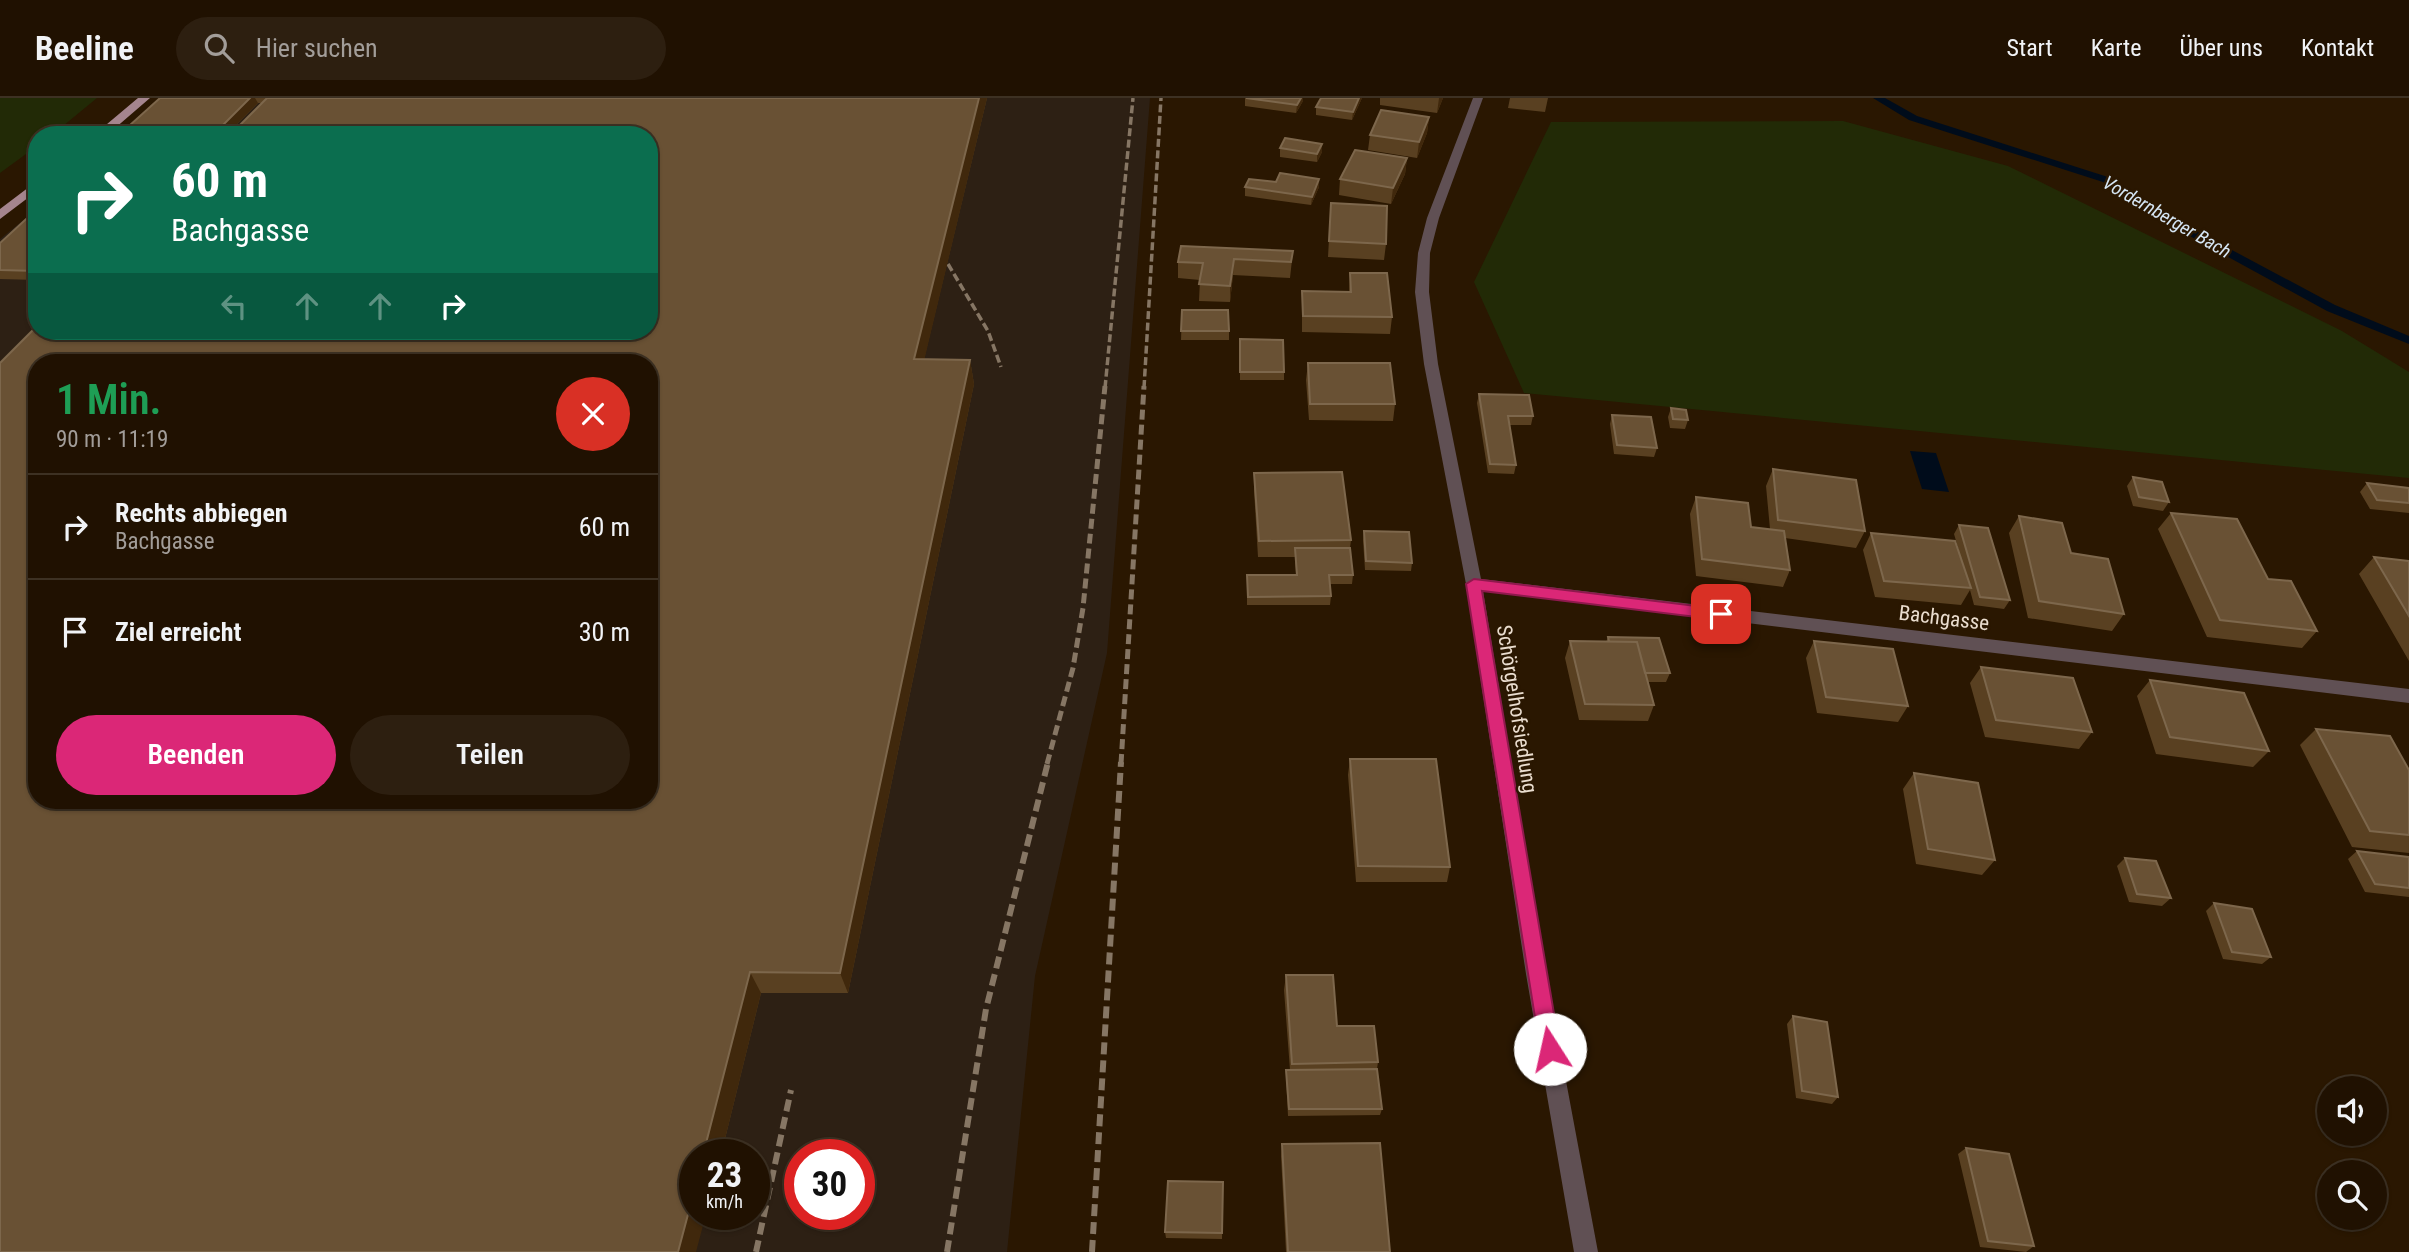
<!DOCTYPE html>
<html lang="de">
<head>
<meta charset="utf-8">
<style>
  body { margin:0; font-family:"Roboto Condensed",sans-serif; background:#2d1f10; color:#f1f3f6; height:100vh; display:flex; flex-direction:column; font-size:26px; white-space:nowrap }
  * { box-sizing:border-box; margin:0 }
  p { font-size:23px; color:#a29d99 }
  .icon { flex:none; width:38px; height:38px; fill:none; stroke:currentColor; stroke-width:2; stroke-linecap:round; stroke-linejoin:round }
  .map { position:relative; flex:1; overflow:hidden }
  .sheet { position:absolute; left:28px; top:256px; width:630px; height:455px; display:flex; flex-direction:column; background:#201101; border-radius:28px; box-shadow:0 2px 5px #0004,0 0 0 2px #3d3123 }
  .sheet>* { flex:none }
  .banner { position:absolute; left:28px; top:28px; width:630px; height:214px; border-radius:28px; box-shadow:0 2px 5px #0004,0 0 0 2px #3d3123; background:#0b6e4f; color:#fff; overflow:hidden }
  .buttons { position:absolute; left:2317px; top:978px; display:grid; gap:14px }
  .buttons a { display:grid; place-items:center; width:70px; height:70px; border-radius:50%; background:#201101; box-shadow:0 2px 5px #0004,0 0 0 2px #3d3123; font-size:35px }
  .speed { position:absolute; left:679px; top:1041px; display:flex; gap:14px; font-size:35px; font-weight:700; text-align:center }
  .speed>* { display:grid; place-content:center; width:91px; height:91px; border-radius:50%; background:#201101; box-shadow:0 2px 5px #0004,0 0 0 2px #3d3123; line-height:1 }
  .speed small { font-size:18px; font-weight:400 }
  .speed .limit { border:10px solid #d22; background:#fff; color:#111 }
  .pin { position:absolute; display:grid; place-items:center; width:60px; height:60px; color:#fff; margin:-30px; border-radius:14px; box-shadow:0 4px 10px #0006 }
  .me { position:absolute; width:77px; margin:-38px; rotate:350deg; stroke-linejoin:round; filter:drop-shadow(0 0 5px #0008) }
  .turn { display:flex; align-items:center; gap:24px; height:147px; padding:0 28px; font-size:32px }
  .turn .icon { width:91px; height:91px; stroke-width:2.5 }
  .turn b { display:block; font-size:49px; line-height:60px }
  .lanes { display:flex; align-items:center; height:66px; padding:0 28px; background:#0003; justify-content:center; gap:35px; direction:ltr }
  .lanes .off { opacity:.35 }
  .round { display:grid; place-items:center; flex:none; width:74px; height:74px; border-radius:37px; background:#2d1f10 }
  .overview { display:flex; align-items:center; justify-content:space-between; height:119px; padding:0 28px }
  h1 { font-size:42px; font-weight:600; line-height:52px; color:#1e9e55 }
  .primary-button { display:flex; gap:14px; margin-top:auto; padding:14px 28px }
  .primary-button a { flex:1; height:80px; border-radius:42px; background:#db2777; color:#fff; font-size:28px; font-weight:600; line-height:80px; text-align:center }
  .primary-button a+a { background:#2d1f10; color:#f1f3f6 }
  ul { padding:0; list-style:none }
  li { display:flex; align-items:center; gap:21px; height:105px; padding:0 28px; border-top:2px solid #3d3123 }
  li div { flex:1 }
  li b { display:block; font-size:26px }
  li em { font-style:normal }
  header { display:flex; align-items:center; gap:42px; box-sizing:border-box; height:98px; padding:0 35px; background:#201101; border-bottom:2px solid #3d3123 }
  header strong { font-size:33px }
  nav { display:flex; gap:38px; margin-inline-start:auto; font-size:24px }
  .search { width:490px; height:63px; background:#2d1f10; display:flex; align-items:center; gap:18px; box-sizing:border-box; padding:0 24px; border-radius:38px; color:#a29d99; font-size:26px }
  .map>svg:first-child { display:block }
  .industrial { fill:#2d2014; fill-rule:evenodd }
  .green { fill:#222a06 }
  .water { fill:#000c1b }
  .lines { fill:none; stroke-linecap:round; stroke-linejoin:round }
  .stream { fill:#000c1b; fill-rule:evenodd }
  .minor { fill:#605054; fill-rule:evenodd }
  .primary { fill:#a5858e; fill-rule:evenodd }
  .rail-far2 { stroke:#867664; stroke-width:3.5; stroke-dasharray:8 3.5; stroke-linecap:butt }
  .rail-far1 { stroke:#867664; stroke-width:5; stroke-dasharray:10 5; stroke-linecap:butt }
  .rail { stroke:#867664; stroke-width:6; stroke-dasharray:12 6; stroke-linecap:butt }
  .wall { fill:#594021 }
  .shaded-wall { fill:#40280c }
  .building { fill:#695134; stroke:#7d674c; stroke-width:2; fill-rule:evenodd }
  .route { fill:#db2777; stroke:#8e194d; stroke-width:2 }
  .labels { text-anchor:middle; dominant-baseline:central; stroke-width:5; stroke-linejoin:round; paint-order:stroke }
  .far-water-label { font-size:19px; font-style:italic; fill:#d6e6f4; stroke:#2a1701 }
  .street-label { font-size:21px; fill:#eaddcf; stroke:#2a1701 }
</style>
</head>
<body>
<header>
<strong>Beeline</strong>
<div class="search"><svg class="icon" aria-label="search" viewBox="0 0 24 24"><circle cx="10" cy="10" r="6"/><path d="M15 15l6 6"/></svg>Hier suchen</div>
<nav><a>Start</a><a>Karte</a><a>Über uns</a><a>Kontakt</a></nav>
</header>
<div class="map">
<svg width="2409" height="1154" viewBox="0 0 2409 1154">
  <rect width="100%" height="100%" fill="#2a1701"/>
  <path class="industrial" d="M 162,0 L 1150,0 L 1107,555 L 1035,878 L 1007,1154 L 0,1154 L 0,141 L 37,111 L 37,233 L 649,233 L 649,37 L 120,37 ZM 37,264 L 649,264 L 649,702 L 37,702 ZM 695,1057 L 754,1057 L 754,1116 L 695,1116 ZM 800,1057 L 859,1057 L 859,1116 L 800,1116 Z"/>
  <path class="green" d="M 0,0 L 97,0 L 52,37 L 37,37 L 37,48 L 0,75 Z
    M 1843,23 L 2008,68 L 2342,233 L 2409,274 L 2409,380 L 1524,295 L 1474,184 L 1551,24 Z"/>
  <path class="water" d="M 1910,353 L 1936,355 L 1949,394 L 1922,391 Z"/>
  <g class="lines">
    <path class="stream" d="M 1873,0 L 1885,0 L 1917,18 L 2111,80 L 2185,127 L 2335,207 L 2409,238 L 2409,246 L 2327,213 L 2177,131 L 2103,84 L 1909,22 Z"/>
    <path class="minor" d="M 1473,0 L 1483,0 L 1439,120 L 1430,155 L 1429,194 L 1438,266 L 1481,481 L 2409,591 L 2409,605 L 1483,493 L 1546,876 L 1598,1154 L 1574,1154 L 1526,876 L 1466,486 L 1424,266 L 1415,194 L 1418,155 L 1427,120 Z"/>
    <path class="primary" d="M 138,0 L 150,0 L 107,37 L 94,37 Z
      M 37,83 L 37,93 L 0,121 L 0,111 Z"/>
    <path class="rail-far2" d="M 948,166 L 988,233 L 1001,269
      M 1105,290 L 1133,0
      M 1144,290 L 1161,0"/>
    <path class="rail-far1" d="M 1047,666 L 1073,570 L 1083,510 L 1105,288
      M 1121,666 L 1144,288"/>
    <path class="rail" d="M 756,1154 L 791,992
      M 947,1154 L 986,911 L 1048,664
      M 1092,1154 L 1121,664"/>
  </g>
  <path class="wall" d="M 160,0 L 987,0 L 924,261 L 970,262 L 974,286 L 848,895 L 761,895 L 721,1057 L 695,1057 L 262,5 L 258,5 L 226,37 L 119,37 Z
    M 1245,0 L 1303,3 L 1296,15 L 1245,8 Z
    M 1362,0 L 1352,22 L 1316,17 L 1316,9 Z
    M 1380,0 L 1443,0 L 1437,15 L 1380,7 Z
    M 1510,0 L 1548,0 L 1545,14 L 1508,10 Z
    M 1429,19 L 1427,35 L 1417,60 L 1368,52 L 1370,37 Z
    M 1322,46 L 1322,54 L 1317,64 L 1280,59 L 1280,50 Z
    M 1407,60 L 1405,76 L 1391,106 L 1339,97 L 1340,81 Z
    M 1245,89 L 1319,89 L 1311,107 L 1245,98 Z
    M 1331,105 L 1386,146 L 1384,162 L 1328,159 Z
    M 37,111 L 37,182 L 0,181 L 0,145 Z
    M 1293,153 L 1290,180 L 1233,177 L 1230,204 L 1199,203 L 1200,182 L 1178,180 L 1178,164 Z
    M 1350,175 L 1392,219 L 1390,236 L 1302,234 L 1302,193 L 1349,194 Z
    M 1182,212 L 1229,233 L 1229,242 L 1181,242 Z
    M 1240,241 L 1284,274 L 1284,282 L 1240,282 Z
    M 1308,265 L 1395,306 L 1393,323 L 1309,322 L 1306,282 Z
    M 1479,296 L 1533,318 L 1531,327 L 1509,327 L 1516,367 L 1514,376 L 1488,375 L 1477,305 Z
    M 1671,310 L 1688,322 L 1685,331 L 1670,330 L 1668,319 Z
    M 1612,317 L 1657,350 L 1654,359 L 1614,356 L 1610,326 Z
    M 1773,371 L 1865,433 L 1856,450 L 1785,440 L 1790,472 L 1783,489 L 1696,478 L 1690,416 L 1696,399 L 1751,429 L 1770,431 L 1766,388 Z
    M 1254,375 L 1351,442 L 1350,450 L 1353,477 L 1352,486 L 1330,486 L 1331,498 L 1330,507 L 1247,507 L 1247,477 L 1296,477 L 1295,459 L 1258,459 L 1254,392 Z
    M 2133,379 L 2169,404 L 2163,413 L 2133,408 L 2127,388 Z
    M 2367,385 L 2409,390 L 2409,415 L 2370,411 L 2360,394 Z
    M 2171,415 L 2317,533 L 2302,550 L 2207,539 L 2158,431 Z
    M 2019,418 L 2071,455 L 2124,516 L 2112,533 L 2028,520 L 2009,435 Z
    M 1959,427 L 2010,502 L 2004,511 L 1974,507 L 1970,492 L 1961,507 L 1875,499 L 1863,452 L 1871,435 L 1959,453 L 1954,436 Z
    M 1364,433 L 1412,465 L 1411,473 L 1365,472 L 1363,442 Z
    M 2374,459 L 2409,463 L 2409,563 L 2359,476 Z
    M 1608,539 L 1670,575 L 1666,584 L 1648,584 L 1654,607 L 1648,623 L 1579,622 L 1565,560 L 1570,543 L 1606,544 Z
    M 1814,543 L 1908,608 L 1898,624 L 1817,615 L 1806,560 Z
    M 1981,569 L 2092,634 L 2079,651 L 1985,639 L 1970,585 Z
    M 2150,582 L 2269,653 L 2253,669 L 2156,656 L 2137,598 Z
    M 2316,631 L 2409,672 L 2409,755 L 2352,749 L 2300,647 Z
    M 1350,661 L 1450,769 L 1447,784 L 1356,784 L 1348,677 Z
    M 1914,675 L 1995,762 L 1982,777 L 1916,766 L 1903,691 Z
    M 2357,753 L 2409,759 L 2409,799 L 2365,794 L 2348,761 Z
    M 2125,760 L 2171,800 L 2162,808 L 2129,804 L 2117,768 Z
    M 2214,805 L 2271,859 L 2262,866 L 2223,861 L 2206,813 Z
    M 1286,877 L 1337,928 L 1378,964 L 1377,971 L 1382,1011 L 1380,1017 L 1288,1018 L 1286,979 L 1286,972 L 1290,972 L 1284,892 Z
    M 1793,918 L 1838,999 L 1832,1006 L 1796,1000 L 1787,926 Z
    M 1282,1046 L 1390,1154 L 1286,1154 L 1281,1058 Z
    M 1966,1050 L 2034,1148 L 2026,1154 L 1980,1149 L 1958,1056 Z
    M 1223,1084 L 1222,1141 L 1166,1140 L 1165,1134 Z"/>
  <path class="shaded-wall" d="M 250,0 L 255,0 L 258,5 L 226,37 L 213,37 Z
    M 979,0 L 987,0 L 919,284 L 914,261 Z
    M 1301,0 L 1303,0 L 1303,3 L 1296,15 L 1297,7 Z
    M 1359,0 L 1362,0 L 1352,22 L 1353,14 Z
    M 1439,0 L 1443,0 L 1437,15 Z
    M 1429,19 L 1427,35 L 1417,60 L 1419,44 Z
    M 1322,46 L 1322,54 L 1317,64 L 1317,56 Z
    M 1407,60 L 1405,76 L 1391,106 L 1393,90 Z
    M 1319,81 L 1319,89 L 1311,107 L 1312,99 Z
    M 1234,161 L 1233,177 L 1230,204 L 1230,188 Z
    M 970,262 L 974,286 L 848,895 L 840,875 Z
    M 750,874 L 761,895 L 721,1057 L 703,1057 Z
    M 695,1090 L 695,1116 L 706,1116 L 696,1154 L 678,1154 Z"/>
  <path class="building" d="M 160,0 L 250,0 L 213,37 L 119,37 Z
    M 267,0 L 979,0 L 914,261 L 970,262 L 840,875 L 750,874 L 703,1057 L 695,1057 L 695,1090 L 678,1154 L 0,1154 L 0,265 L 37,228 L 37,233 L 649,233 L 649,37 L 230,37 ZM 37,264 L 649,264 L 649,702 L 37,702 Z
    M 1246,0 L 1301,0 L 1297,7 Z
    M 1321,0 L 1359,0 L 1353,14 L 1316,9 Z
    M 1381,12 L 1429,19 L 1419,44 L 1370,37 Z
    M 1285,40 L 1322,46 L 1317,56 L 1280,50 Z
    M 1355,52 L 1407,60 L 1393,90 L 1340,81 Z
    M 1280,75 L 1319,81 L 1312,99 L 1245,89 L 1249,81 L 1276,84 Z
    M 1331,105 L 1387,108 L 1386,146 L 1329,143 Z
    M 37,111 L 37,173 L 0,172 L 0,145 Z
    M 1181,148 L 1293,153 L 1291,164 L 1234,161 L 1230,188 L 1199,186 L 1203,165 L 1178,164 Z
    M 1350,175 L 1387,175 L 1392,219 L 1303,218 L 1302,193 L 1351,194 Z
    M 1182,212 L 1228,212 L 1229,233 L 1181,233 Z
    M 1240,241 L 1283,242 L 1284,274 L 1240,274 Z
    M 1308,265 L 1390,265 L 1395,306 L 1310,306 Z
    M 1479,296 L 1529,297 L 1533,318 L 1508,318 L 1516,367 L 1490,366 Z
    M 1671,310 L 1686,312 L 1688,322 L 1673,321 Z
    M 1612,317 L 1651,319 L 1657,350 L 1617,347 Z
    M 1773,371 L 1856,382 L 1865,433 L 1778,422 Z
    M 1342,374 L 1351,442 L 1259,443 L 1254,375 Z
    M 2133,379 L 2162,384 L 2169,404 L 2139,399 Z
    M 2367,385 L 2409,390 L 2409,405 L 2377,402 Z
    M 1696,399 L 1748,405 L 1751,429 L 1784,433 L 1790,472 L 1702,461 Z
    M 2171,415 L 2237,421 L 2268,481 L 2291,483 L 2317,533 L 2220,522 Z
    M 2019,418 L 2062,425 L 2071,455 L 2108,461 L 2124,516 L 2039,503 Z
    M 1959,427 L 1988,430 L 2010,502 L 1980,499 Z
    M 1364,433 L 1409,434 L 1412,465 L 1366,463 Z
    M 1871,435 L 1955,443 L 1971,490 L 1884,483 Z
    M 1295,450 L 1350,450 L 1353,477 L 1329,477 L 1331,498 L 1248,499 L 1247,477 L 1297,477 Z
    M 2374,459 L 2409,463 L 2409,518 Z
    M 1608,539 L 1659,540 L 1670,575 L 1645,575 L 1637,544 L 1609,544 Z
    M 1570,543 L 1637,544 L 1654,607 L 1585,606 Z
    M 1814,543 L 1893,551 L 1908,608 L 1826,599 Z
    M 1981,569 L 2073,580 L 2092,634 L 1996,622 Z
    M 2150,582 L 2244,595 L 2269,653 L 2170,639 Z
    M 2316,631 L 2390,638 L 2409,672 L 2409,737 L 2370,733 Z
    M 1350,661 L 1436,661 L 1450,769 L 1358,768 Z
    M 1914,675 L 1978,685 L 1995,762 L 1928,751 Z
    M 2357,753 L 2409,759 L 2409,790 L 2375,786 Z
    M 2125,760 L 2156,763 L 2171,800 L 2137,796 Z
    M 2214,805 L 2252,811 L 2271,859 L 2232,854 Z
    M 1286,877 L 1333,877 L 1337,928 L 1374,928 L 1378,964 L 1292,966 Z
    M 1793,918 L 1827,924 L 1838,999 L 1802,993 Z
    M 1377,971 L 1382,1011 L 1289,1011 L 1286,972 Z
    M 1380,1045 L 1390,1154 L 1288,1154 L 1282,1046 Z
    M 1966,1050 L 2009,1056 L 2034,1148 L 1988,1143 Z
    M 1168,1083 L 1223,1084 L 1222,1135 L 1165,1134 Z"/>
  <path class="route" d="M 1474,481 L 1721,511 L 1729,516 L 1721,522 L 1482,493 L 1560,951 L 1557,958 L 1550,961 L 1543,958 L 1540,951 L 1466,486 Z"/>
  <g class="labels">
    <g class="far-water-label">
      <text transform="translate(2167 119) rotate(30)">Vordernberger Bach</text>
    </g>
    <g class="street-label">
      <text transform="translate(1944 520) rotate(7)">Bachgasse</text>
      <text transform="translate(1517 611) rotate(81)">Schörgelhofsiedlung</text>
    </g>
  </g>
</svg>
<div class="buttons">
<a><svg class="icon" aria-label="sound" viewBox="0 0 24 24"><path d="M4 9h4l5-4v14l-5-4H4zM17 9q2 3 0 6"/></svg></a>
<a><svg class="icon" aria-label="search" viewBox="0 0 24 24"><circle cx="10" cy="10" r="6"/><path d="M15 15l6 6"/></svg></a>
</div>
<div class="speed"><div>23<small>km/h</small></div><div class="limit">30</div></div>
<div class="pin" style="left:1721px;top:516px;background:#d93025"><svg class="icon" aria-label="arrive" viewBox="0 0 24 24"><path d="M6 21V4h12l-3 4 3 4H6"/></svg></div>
<svg class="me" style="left:1550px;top:951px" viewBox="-20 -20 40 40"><circle r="19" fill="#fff"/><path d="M0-13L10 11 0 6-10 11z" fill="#db2777"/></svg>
<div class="banner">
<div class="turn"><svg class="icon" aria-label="right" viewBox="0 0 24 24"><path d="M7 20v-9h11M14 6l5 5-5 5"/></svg><div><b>60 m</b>Bachgasse</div></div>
<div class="lanes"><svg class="icon off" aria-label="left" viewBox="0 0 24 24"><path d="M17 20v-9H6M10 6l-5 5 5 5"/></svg><svg class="icon off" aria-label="ahead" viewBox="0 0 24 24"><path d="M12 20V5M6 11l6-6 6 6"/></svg><svg class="icon off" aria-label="ahead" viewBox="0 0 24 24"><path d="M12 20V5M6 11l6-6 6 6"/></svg><svg class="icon" aria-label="right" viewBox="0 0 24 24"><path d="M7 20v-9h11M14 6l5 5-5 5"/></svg></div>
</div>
<section class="sheet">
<div class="overview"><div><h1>1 Min.</h1><p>90 m · 11:19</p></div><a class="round" style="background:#d93025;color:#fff"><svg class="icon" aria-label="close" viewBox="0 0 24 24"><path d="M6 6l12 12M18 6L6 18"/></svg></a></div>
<ul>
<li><svg class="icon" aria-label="right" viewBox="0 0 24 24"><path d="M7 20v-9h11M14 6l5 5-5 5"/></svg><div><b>Rechts abbiegen</b><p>Bachgasse</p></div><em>60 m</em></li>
<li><svg class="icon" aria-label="arrive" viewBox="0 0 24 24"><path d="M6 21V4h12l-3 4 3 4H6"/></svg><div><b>Ziel erreicht</b></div><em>30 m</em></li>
</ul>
<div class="primary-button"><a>Beenden</a><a>Teilen</a></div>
</section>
</div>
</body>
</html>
